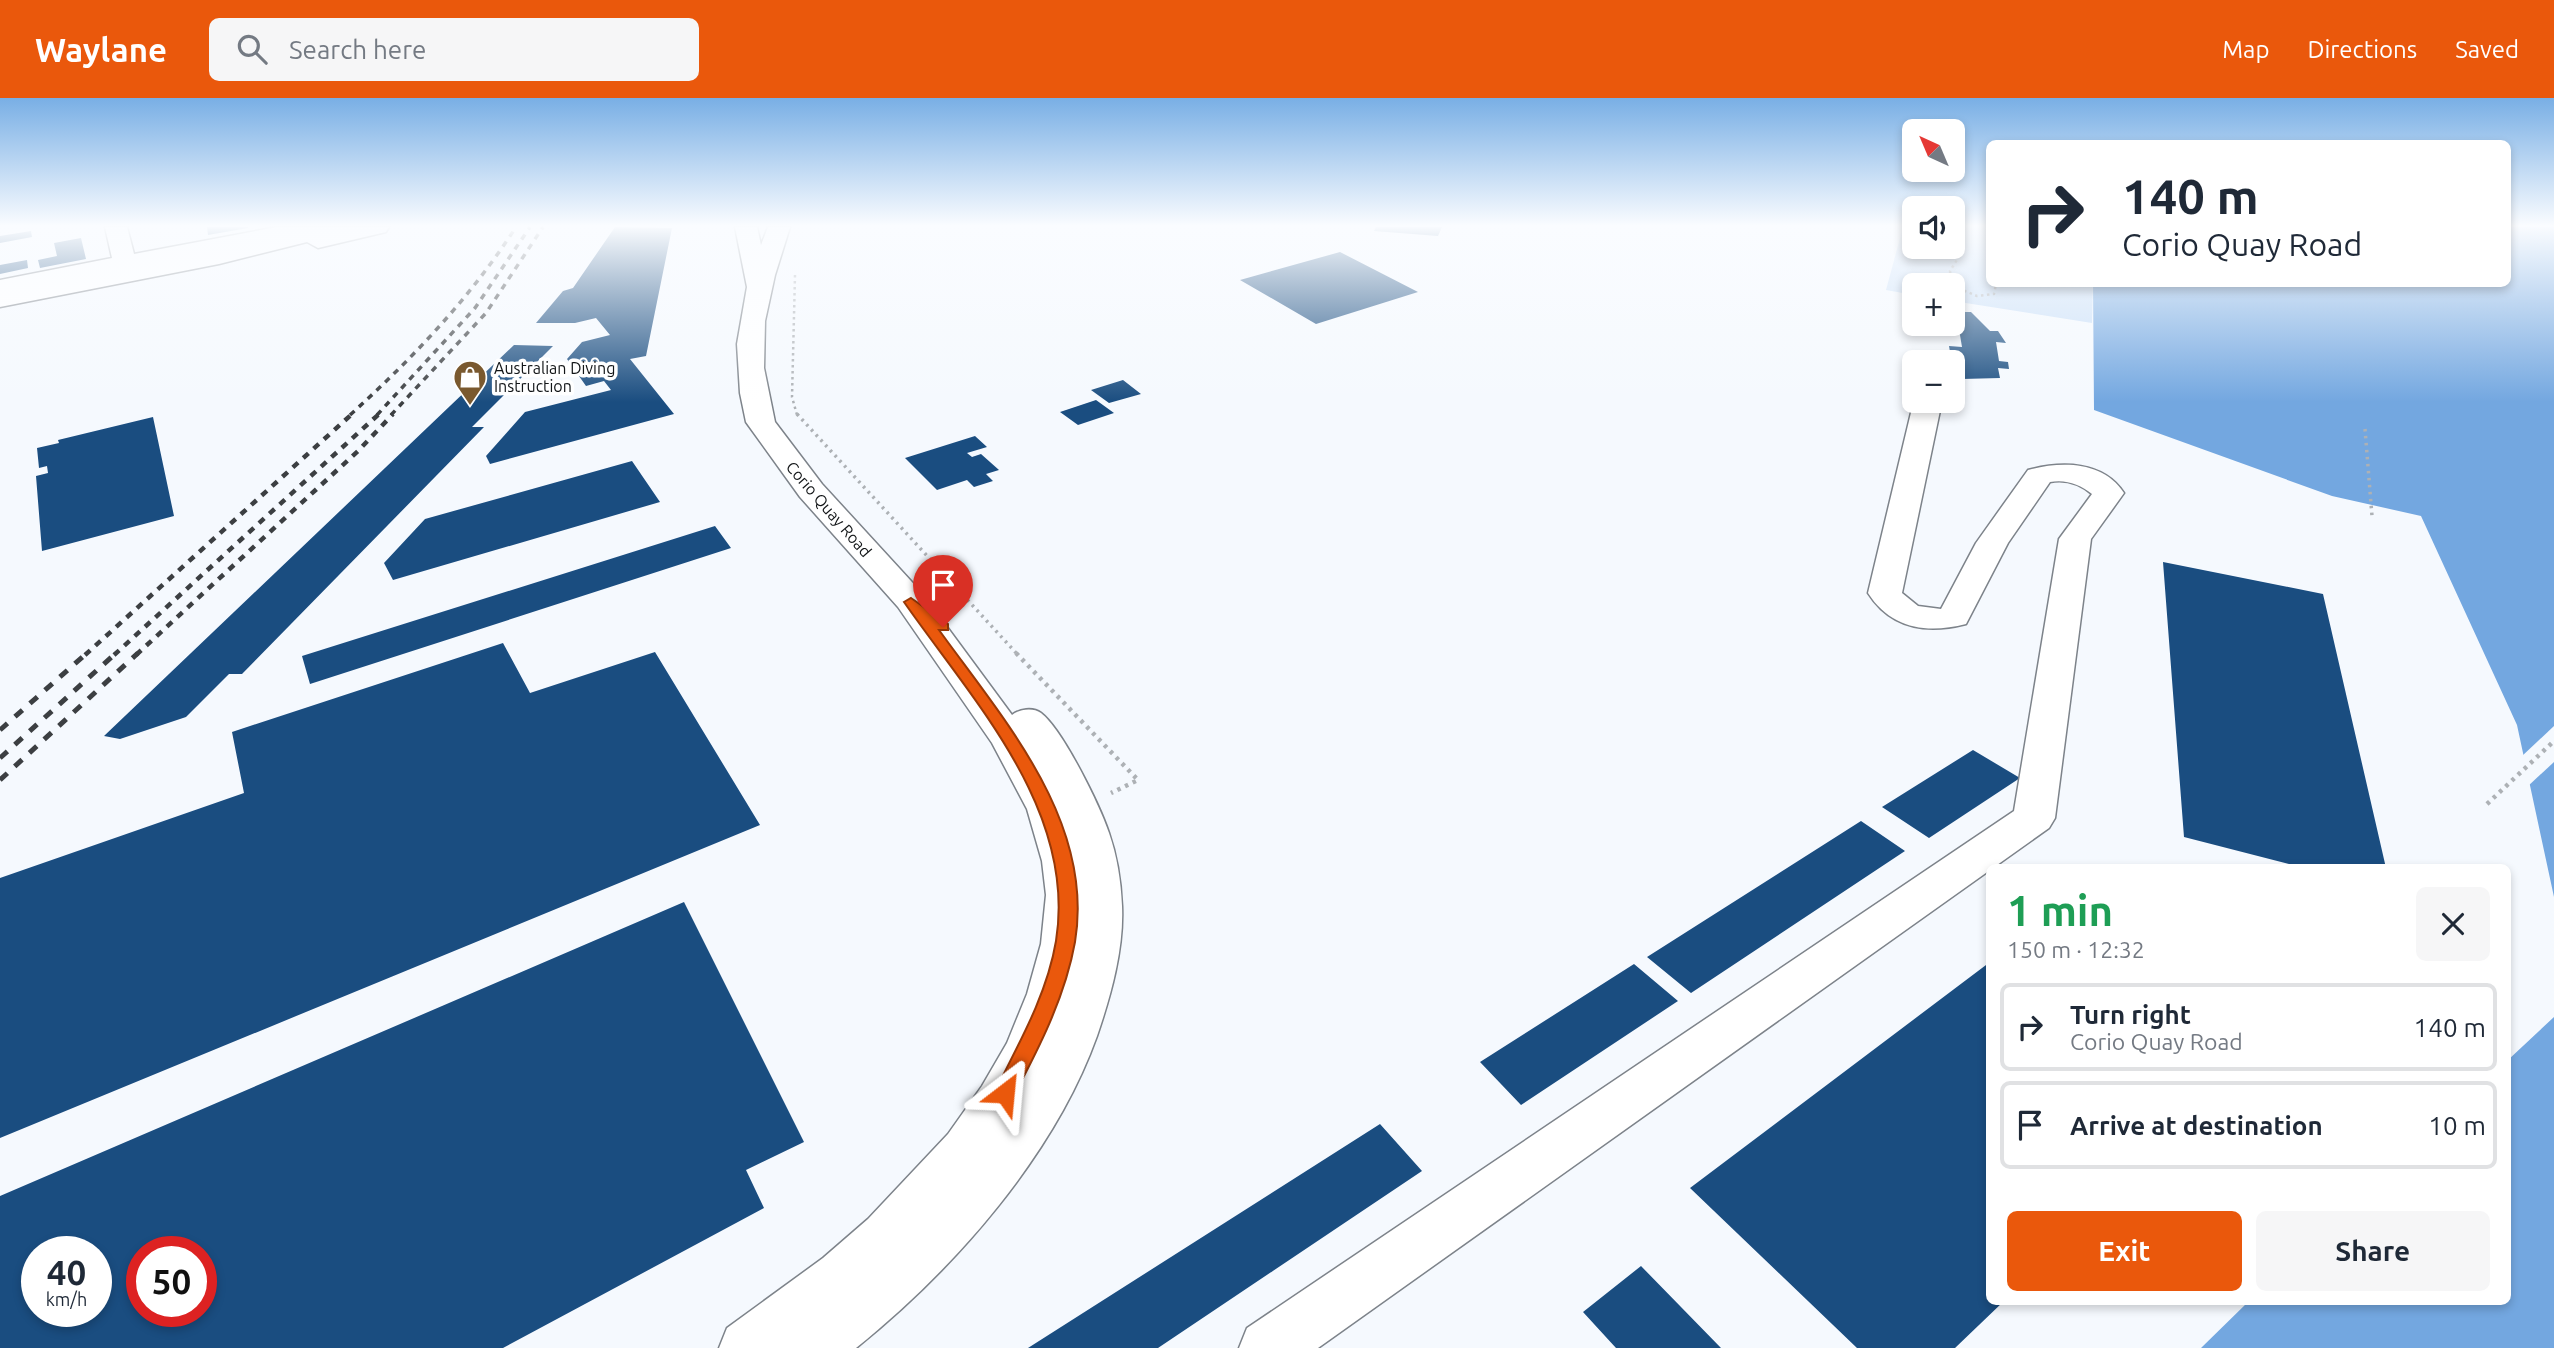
<!DOCTYPE html>
<html lang="en">
<head>
<meta charset="utf-8">
<style>
  body { margin:0; font-family:Ubuntu,sans-serif; background:#f6f6f7; color:#1f2937; height:100vh; display:flex; flex-direction:column; font-size:26px; white-space:nowrap }
  * { box-sizing:border-box; margin:0 }
  p { font-size:23px; color:#747a83 }
  .icon { flex:none; width:38px; height:38px; fill:none; stroke:currentColor; stroke-width:2; stroke-linecap:round; stroke-linejoin:round }
  .map { position:relative; flex:1; overflow:hidden }
  .side { position:absolute; left:1986px; top:766px; width:525px; height:441px; display:flex; flex-direction:column; background:#fff; border-radius:10px; box-shadow:0 4px 10px #0003 }
  .side>* { flex:none }
  .hud { position:absolute; left:1986px; top:42px; width:525px; height:147px; border-radius:10px; box-shadow:0 4px 10px #0003; background:#fff; color:#1f2937; overflow:hidden }
  .needle { width:46px; rotate:316deg }
  .controls { position:absolute; left:1902px; top:21px; display:grid; gap:14px }
  .controls a { display:grid; place-items:center; width:63px; height:63px; border-radius:10px; background:#fff; box-shadow:0 4px 10px #0003; font-size:35px }
  .speed { position:absolute; left:21px; top:1138px; display:flex; gap:14px; font-size:35px; font-weight:700; text-align:center }
  .speed>* { display:grid; place-content:center; width:91px; height:91px; border-radius:50%; background:#fff; box-shadow:0 4px 10px #0003; line-height:1 }
  .speed small { font-size:18px; font-weight:400 }
  .speed .limit { border:10px solid #d22; background:#fff; color:#111 }
  .pin { position:absolute; display:grid; place-items:center; width:60px; height:60px; color:#fff; margin:-72px -30px; border-radius:50% 50% 50% 0; rotate:-45deg; box-shadow:0 0 7px #0007 }
  .pin .icon { rotate:45deg }
  .me { position:absolute; width:77px; margin:-38px; rotate:29deg; stroke-linejoin:round; filter:drop-shadow(0 0 5px #0008) }
  .turn { display:flex; align-items:center; gap:24px; height:147px; padding:0 21px; font-size:32px }
  .turn .icon { width:91px; height:91px; stroke-width:2.5 }
  .turn b { display:block; font-size:49px; line-height:60px }
  .round { display:grid; place-items:center; flex:none; width:74px; height:74px; border-radius:10px; background:#f6f6f7 }
  .summary { display:flex; align-items:center; justify-content:space-between; height:119px; padding:0 21px }
  h1 { font-size:42px; font-weight:700; line-height:52px; color:#1e9e55 }
  .action { display:flex; gap:14px; margin-top:auto; padding:14px 21px }
  .action a { flex:1; height:80px; border-radius:10px; background:#ea580c; color:#fff; font-size:28px; font-weight:700; line-height:80px; text-align:center }
  .action a+a { background:#f6f6f7; color:#1f2937 }
  ul { padding:0; list-style:none }
  li { display:flex; align-items:center; gap:21px; height:88px; margin:0 14px 10px; padding:0 7px; border:4px solid #e0e1e3; border-radius:10px }
  li div { flex:1 }
  li b { display:block; font-size:26px }
  li em { font-style:normal }
  header { display:flex; align-items:center; gap:42px; box-sizing:border-box; height:98px; padding:0 35px; background:#ea580c; color:#fff }
  header strong { font-size:33px }
  nav { display:flex; gap:38px; margin-inline-start:auto; font-size:24px }
  .search { width:490px; height:63px; background:#f6f6f7; display:flex; align-items:center; gap:18px; box-sizing:border-box; padding:0 24px; border-radius:10px; color:#747a83; font-size:26px }
  .map>svg:first-child { display:block }
  .green { fill:#c8def7 }
  .water { fill:#73a7e0 }
  .pier { fill:#f5f9fe }
  .building { fill:#1a4d80; fill-rule:evenodd }
  .lines { fill:none; stroke-linecap:round; stroke-linejoin:round }
  .minor-casing { stroke:#7d838a; stroke-width:3 }
  .major-casing { stroke:#7d838a; stroke-width:3 }
  .path-far2 { stroke:#adb1b5; stroke-width:2.5; stroke-dasharray:2.5 3.5; stroke-linecap:butt }
  .path-far1 { stroke:#adb1b5; stroke-width:3.5; stroke-dasharray:2.5 4.5; stroke-linecap:butt }
  .path { stroke:#adb1b5; stroke-width:4.5; stroke-dasharray:3.5 5; stroke-linecap:butt }
  .minor { fill:#fff; fill-rule:evenodd }
  .major { fill:#fff; fill-rule:evenodd }
  .rail-far2 { stroke:#3c3f42; stroke-width:3.5; stroke-dasharray:6 6; stroke-linecap:butt }
  .rail-far1 { stroke:#3c3f42; stroke-width:4.5; stroke-dasharray:7 7; stroke-linecap:butt }
  .rail { stroke:#3c3f42; stroke-width:5; stroke-dasharray:10 10; stroke-linecap:butt }
  .route { fill:#ea580c; stroke:#983908; stroke-width:2 }
  .labels { text-anchor:middle; dominant-baseline:central; stroke-width:7; stroke-linejoin:round; paint-order:stroke }
  .far-poi-label { font-size:16px; fill:#111416; stroke:#fff; text-anchor:start }
  .far-street-label { font-size:16px; fill:#111416; stroke:#fff }
</style>
</head>
<body>
<header>
<strong>Waylane</strong>
<div class="search"><svg class="icon" aria-label="search" viewBox="0 0 24 24"><circle cx="10" cy="10" r="6"/><path d="M15 15l6 6"/></svg>Search here</div>
<nav><a>Map</a><a>Directions</a><a>Saved</a></nav>
</header>
<div class="map">
<svg width="2554" height="1250" viewBox="0 0 2554 1250">
  <rect width="100%" height="100%" fill="#f5f9fe"/>
  <path class="green" d="M 1903,129 L 1914,129 L 1914,149 L 1953,149 L 1953,129 L 1990,129 L 1990,186 L 2093,186 L 2092,225 L 1953,203 L 1953,187 L 1914,187 L 1914,197 L 1886,192 Z"/>
  <path class="water" d="M 2508,129 L 2554,129 L 2554,799 L 2517,627 L 2421,418 L 2332,398 L 2094,312 L 2093,186 L 2508,186 Z
    M 2554,919 L 2554,1250 L 2201,1250 L 2248,1204 L 2508,1204 L 2508,962 Z"/>
  <path class="pier" d="M 2554,628 L 2554,664 L 2527,689 L 2521,659 Z"/>
  <path class="building" d="M 207,129 L 248,129 L 248,130 L 208,137 Z
    M 615,129 L 672,130 L 646,258 L 630,261 L 674,316 L 490,366 L 486,358 L 525,314 L 611,292 L 604,283 L 586,288 L 567,261 L 582,244 L 610,237 L 596,220 L 575,225 L 536,225 L 563,193 L 573,190 Z
    M 1376,129 L 1442,129 L 1438,138 L 1374,133 Z
    M 31,133 L 32,139 L 0,145 L 0,138 Z
    M 81,140 L 86,161 L 40,170 L 38,162 L 57,158 L 54,145 Z
    M 1340,154 L 1418,194 L 1316,226 L 1240,182 Z
    M 27,162 L 28,170 L 0,176 L 0,167 Z
    M 1953,209 L 1961,214 L 1971,214 L 1990,233 L 1998,233 L 2006,245 L 1996,244 L 1999,263 L 2008,264 L 2009,271 L 1998,270 L 2000,280 L 1962,281 L 1961,273 L 1953,272 L 1949,248 L 1962,249 L 1960,237 L 1950,226 L 1953,226 Z
    M 514,247 L 553,248 L 472,329 L 484,329 L 242,576 L 229,576 L 186,619 L 120,641 L 104,638 Z
    M 1123,282 L 1141,296 L 1109,305 L 1091,292 Z
    M 1096,302 L 1114,315 L 1078,327 L 1060,314 Z
    M 153,319 L 174,418 L 42,453 L 36,378 L 48,375 L 47,368 L 39,370 L 37,350 L 59,345 L 58,342 Z
    M 975,338 L 987,349 L 967,355 L 972,359 L 981,356 L 999,372 L 986,376 L 993,383 L 974,389 L 967,382 L 937,392 L 905,360 Z
    M 632,363 L 660,404 L 393,482 L 384,465 L 425,421 Z
    M 715,428 L 731,450 L 310,586 L 302,558 Z
    M 2163,464 L 2323,496 L 2386,770 L 2305,770 L 2184,739 Z
    M 503,545 L 530,595 L 655,554 L 760,727 L 0,1040 L 0,780 L 244,695 L 232,634 Z
    M 1973,652 L 2020,680 L 1929,740 L 1882,709 Z
    M 1861,723 L 1905,753 L 1691,895 L 1647,859 Z
    M 684,804 L 804,1044 L 746,1072 L 764,1110 L 503,1250 L 0,1250 L 0,1098 ZM 37,1153 L 96,1153 L 96,1213 L 37,1213 ZM 142,1153 L 201,1153 L 201,1213 L 142,1213 Z
    M 1990,864 L 1990,1204 L 2003,1204 L 1955,1250 L 1857,1250 L 1690,1090 Z
    M 1634,866 L 1678,903 L 1521,1007 L 1480,964 Z
    M 1380,1026 L 1422,1073 L 1158,1250 L 1028,1250 Z
    M 1641,1168 L 1721,1250 L 1616,1250 L 1583,1214 Z"/>
  <g class="lines">
    <defs>
      <path id="minor" d="M 105,129 L 127,129 L 134,156 L 277,129 L 322,129 L 311,136 L 137,170 L 139,177 L 135,182 L 119,182 L 114,174 L 0,196 L 0,182 L 112,160 Z
        M 1914,302 L 1942,303 L 1902,495 L 1918,508 L 1941,511 L 1976,445 L 2028,372 C 2062,363 2103,363 2124,395 L 2091,441 L 2055,720 L 2049,730 L 1318,1250 L 1239,1250 L 1247,1230 L 2014,713 L 2059,441 L 2092,396 C 2080,386 2065,381 2050,384 L 2008,445 L 1966,526 C 1927,536 1891,531 1868,495 Z"/>
      <path id="major" d="M 315,129 L 389,129 L 386,134 L 318,150 L 307,144 L 219,166 L 0,209 L 0,195 L 219,152 Z
        M 735,129 L 757,129 L 761,147 L 768,129 L 790,129 L 775,177 L 765,223 L 764,270 L 775,324 L 822,386 L 922,495 L 1012,617 C 1019,611 1033,609 1041,615 C 1063,632 1100,708 1109,735 C 1117,758 1121,783 1122,808 C 1124,851 1111,897 1097,938 C 1054,1058 954,1171 856,1250 L 719,1250 L 727,1230 L 823,1160 L 868,1121 L 948,1036 L 982,988 L 1007,945 L 1027,896 L 1041,846 L 1046,797 L 1042,763 L 1027,711 L 992,645 L 898,509 L 800,399 L 746,324 L 740,295 L 737,246 L 747,189 Z"/>
    </defs>
    <use href="#minor" class="minor-casing"/>
    <use href="#major" class="major-casing"/>
    <path class="path-far2" d="M 1987,129 L 1990,131
      M 795,177 L 792,299 L 797,317
      M 1952,187 L 1950,173 L 1962,154 L 1953,135
      M 1953,188 L 1977,198 L 1994,196 L 1996,186"/>
    <path class="path-far1" d="M 797,316 L 1018,557
      M 2365,331 L 2372,418"/>
    <path class="path" d="M 1016,555 L 1138,682 L 1111,695
      M 2487,706 L 2554,643"/>
    <use href="#minor" class="minor"/>
    <use href="#major" class="major"/>
    <path class="rail-far2" d="M 350,317 C 413,260 470,200 516,129
      M 377,317 L 475,210 L 530,129
      M 391,317 L 486,215 L 543,129"/>
    <path class="rail-far1" d="M 85,557 L 352,316
      M 114,557 L 379,316
      M 136,557 L 358,353 L 393,316"/>
    <path class="rail" d="M 0,632 L 87,555
      M 0,660 L 116,555
      M 0,682 L 138,555"/>
  </g>
  <linearGradient id="sky" x2="0" y2="1"><stop stop-color="#79afe5"/><stop offset="0.42" stop-color="#fafcff"/><stop offset="1" stop-color="#fafcff" stop-opacity="0"/></linearGradient>
  <rect width="2554" height="304" fill="url(#sky)"/>
  <path class="route" d="M 911,500 L 948,526 L 948,532 L 939,532 C 1004,622 1095,724 1075,844 C 1065,900 1038,952 1012,1001 L 1005,1004 L 997,1001 L 994,995 C 1018,947 1047,897 1056,843 C 1077,712 973,603 904,504 Z"/>
  <defs>
    <symbol id="shop-pin" viewBox="-11 -11 22 30"><path d="M0 17L-7.5 6A9.5 9.5 0 1 1 7.5 6Z" fill="#7a592f" stroke="#fff"/><path d="M-5-2.5h2.3a2.7 3.5 0 0 1 5.4 0H5L5.5 6h-11ZM-1.5-2.5h3a1.5 2.3 0 0 0-3 0Z" fill="#fff"/></symbol>
  </defs>
  <g fill-rule="evenodd">
    <use href="#shop-pin" x="451" y="260" width="38" height="52"/>
  </g>
  <g class="labels">
    <g class="far-poi-label">
      <text x="494" y="270">Australian Diving<tspan x="494" dy="18">Instruction</tspan></text>
    </g>
    <g class="far-street-label">
      <text transform="translate(829 411) rotate(49)">Corio Quay Road</text>
    </g>
  </g>
</svg>
<div class="controls">
<a><svg class="needle" viewBox="-14 -14 28 28"><path d="M0-13l5 13h-10z" fill="#e53935"/><path d="M0 13l5-13h-10z" fill="#747a83"/></svg></a>
<a><svg class="icon" aria-label="sound" viewBox="0 0 24 24"><path d="M4 9h4l5-4v14l-5-4H4zM17 9q2 3 0 6"/></svg></a>
<a>+</a>
<a>−</a>
</div>
<div class="speed"><div>40<small>km/h</small></div><div class="limit">50</div></div>
<div class="pin" style="left:943px;top:529px;background:#d93025"><svg class="icon" aria-label="arrive" viewBox="0 0 24 24"><path d="M6 21V4h12l-3 4 3 4H6"/></svg></div>
<svg class="me" style="left:1005px;top:995px" viewBox="-20 -20 40 40"><path d="M0-17L14 15 0 8-14 15z" fill="#ea580c" stroke="#fff" stroke-width="4"/></svg>
<div class="hud">
<div class="turn"><svg class="icon" aria-label="right" viewBox="0 0 24 24"><path d="M7 20v-9h11M14 6l5 5-5 5"/></svg><div><b>140 m</b>Corio Quay Road</div></div>
</div>
<section class="side">
<div class="summary"><div><h1>1 min</h1><p>150 m · 12:32</p></div><a class="round"><svg class="icon" aria-label="close" viewBox="0 0 24 24"><path d="M6 6l12 12M18 6L6 18"/></svg></a></div>
<ul>
<li><svg class="icon" aria-label="right" viewBox="0 0 24 24"><path d="M7 20v-9h11M14 6l5 5-5 5"/></svg><div><b>Turn right</b><p>Corio Quay Road</p></div><em>140 m</em></li>
<li><svg class="icon" aria-label="arrive" viewBox="0 0 24 24"><path d="M6 21V4h12l-3 4 3 4H6"/></svg><div><b>Arrive at destination</b></div><em>10 m</em></li>
</ul>
<div class="action"><a>Exit</a><a>Share</a></div>
</section>
</div>
</body>
</html>
